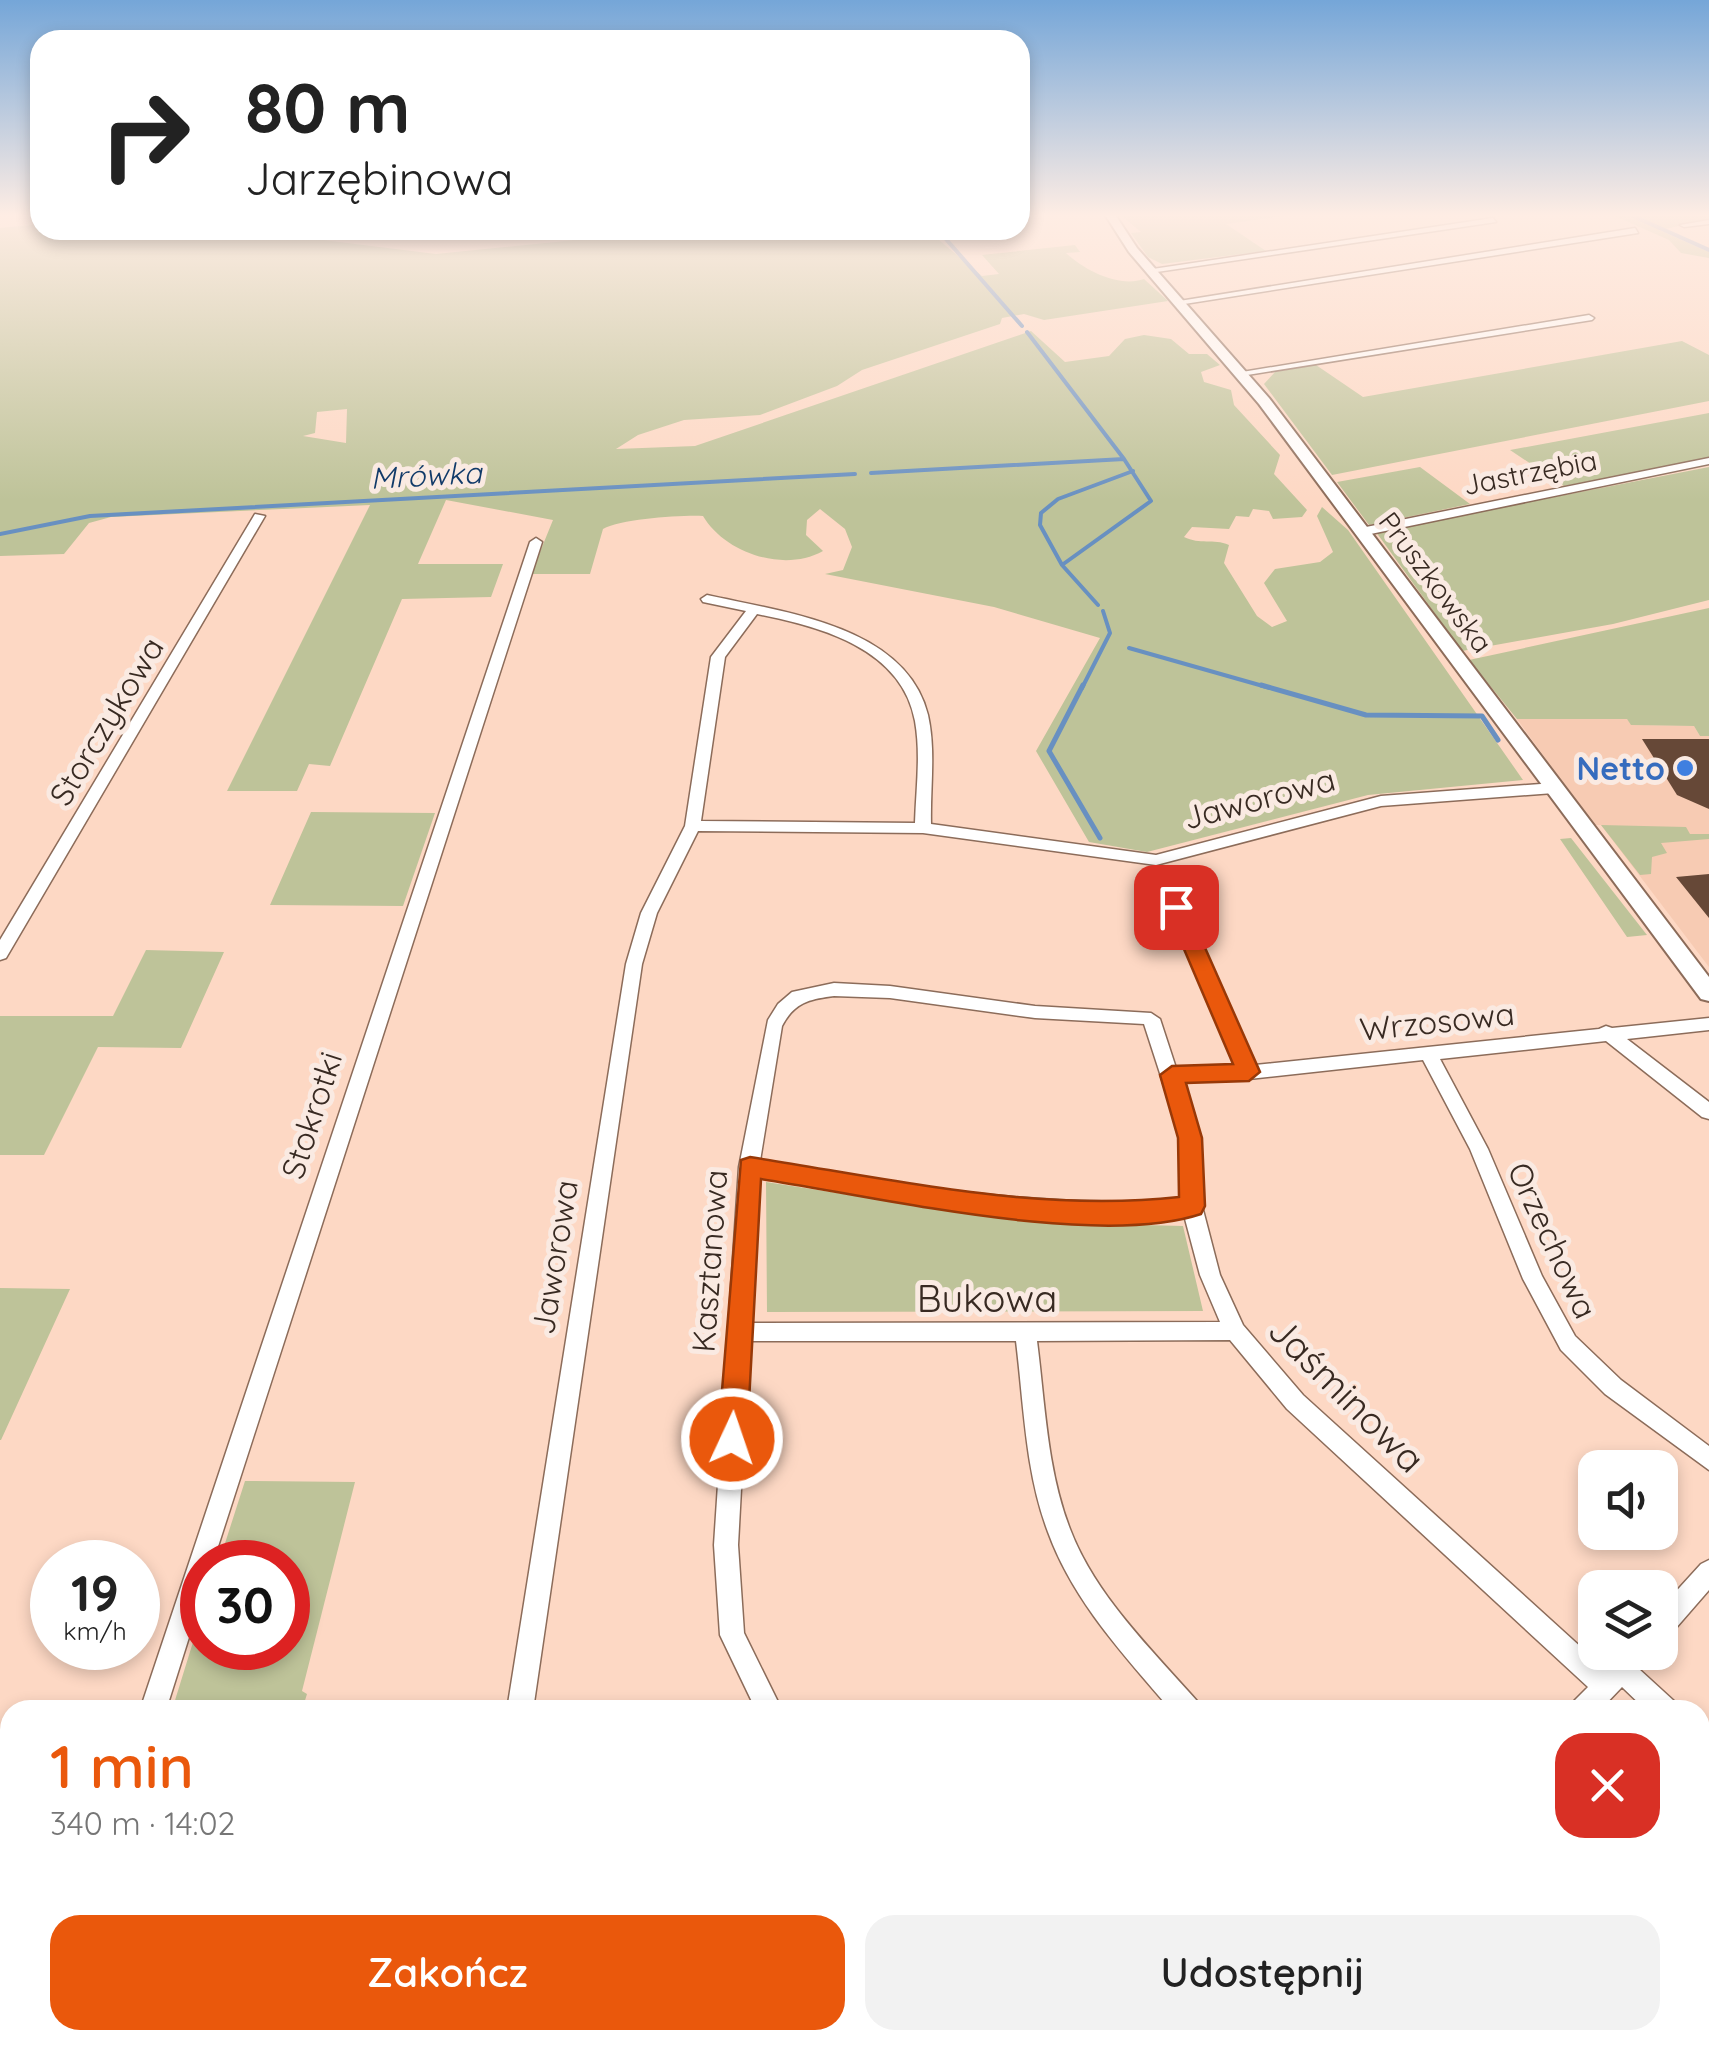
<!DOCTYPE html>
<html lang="pl">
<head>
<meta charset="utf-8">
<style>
  body { margin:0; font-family:Quicksand,sans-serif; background:#f2f2f2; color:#222; height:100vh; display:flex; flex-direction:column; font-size:38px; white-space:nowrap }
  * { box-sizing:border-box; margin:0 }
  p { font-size:32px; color:#767676 }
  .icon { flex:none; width:55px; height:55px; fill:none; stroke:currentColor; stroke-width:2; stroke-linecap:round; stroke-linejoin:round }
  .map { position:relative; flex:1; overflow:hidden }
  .details { position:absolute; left:0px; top:1700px; width:1710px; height:350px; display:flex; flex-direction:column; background:#fff; border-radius:30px 30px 0 0; box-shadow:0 5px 15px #0003 }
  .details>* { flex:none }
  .top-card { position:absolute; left:30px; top:30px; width:1000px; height:210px; border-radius:30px; box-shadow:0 5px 15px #0003; background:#fff; color:#222; overflow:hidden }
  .buttons { position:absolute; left:1578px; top:1450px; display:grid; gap:20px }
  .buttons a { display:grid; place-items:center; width:100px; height:100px; border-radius:20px; background:#fff; box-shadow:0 5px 15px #0003; font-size:50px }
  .speed { position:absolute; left:30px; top:1540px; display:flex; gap:20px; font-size:50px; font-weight:700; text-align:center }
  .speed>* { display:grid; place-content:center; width:130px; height:130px; border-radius:50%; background:#fff; box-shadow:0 5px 15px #0003; line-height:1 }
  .speed small { font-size:25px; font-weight:400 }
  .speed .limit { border:15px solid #d22; background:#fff; color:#111 }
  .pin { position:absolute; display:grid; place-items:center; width:85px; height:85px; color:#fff; margin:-42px; border-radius:20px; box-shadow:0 5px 15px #0006 }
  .me { position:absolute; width:110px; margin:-55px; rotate:3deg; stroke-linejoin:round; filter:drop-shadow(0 0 8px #0008) }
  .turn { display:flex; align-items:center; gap:35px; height:210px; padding:0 50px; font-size:45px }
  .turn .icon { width:130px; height:130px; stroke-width:2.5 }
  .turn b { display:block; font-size:70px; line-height:85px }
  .round { display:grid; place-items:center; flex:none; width:105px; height:105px; border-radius:30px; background:#f2f2f2 }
  .head { display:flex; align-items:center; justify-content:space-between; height:170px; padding:0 50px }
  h1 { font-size:60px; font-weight:600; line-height:75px; color:#ea580c }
  .primary-button { display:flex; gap:20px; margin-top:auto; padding:20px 50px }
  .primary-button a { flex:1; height:115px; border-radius:30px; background:#ea580c; color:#fff; font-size:40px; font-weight:600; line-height:115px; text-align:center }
  .primary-button a+a { background:#f2f2f2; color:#222 }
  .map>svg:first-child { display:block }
  .built { fill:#f7cbb3 }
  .green { fill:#bec399; fill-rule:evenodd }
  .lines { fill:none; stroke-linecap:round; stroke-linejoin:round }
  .stream-far1 { stroke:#6890c1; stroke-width:4 }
  .stream { stroke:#6890c1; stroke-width:5 }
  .building { fill:#664837 }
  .minor-casing { stroke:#8c6c5a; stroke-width:3 }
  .tertiary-casing { stroke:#8c6c5a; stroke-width:4 }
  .minor { fill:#fff; fill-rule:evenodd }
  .tertiary { fill:#fff; fill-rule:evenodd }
  .route { fill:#ea580c; stroke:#983908; stroke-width:2.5 }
  .shop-dot { fill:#3f7fe0; stroke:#faeae2; stroke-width:4 }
  .labels { text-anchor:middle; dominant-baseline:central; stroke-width:10; stroke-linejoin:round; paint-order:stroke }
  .far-street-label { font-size:28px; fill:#382a22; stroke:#faeae2 }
  .far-water-label { font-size:30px; font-style:italic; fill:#113a69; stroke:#faeae2 }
  .street-label { font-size:32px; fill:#382a22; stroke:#faeae2 }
  .shop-label { font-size:32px; font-weight:bold; fill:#366cbe; stroke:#faeae2; text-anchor:end }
  .near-street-label { font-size:38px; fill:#382a22; stroke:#faeae2 }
</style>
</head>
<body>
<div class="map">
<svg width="1709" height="2050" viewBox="0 0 1709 2050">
  <rect width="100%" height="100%" fill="#fdd8c4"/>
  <path class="built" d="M 1517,719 L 1627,719 L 1632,725 L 1694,726 L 1700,736 L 1709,736 L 1709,967 L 1601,825 L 1594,825 Z"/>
  <path class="green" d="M 1118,213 L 1304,213 L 1226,224 L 1266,251 L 1162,264 L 1148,257 L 1131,233 L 1141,232 Z
    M 1608,213 L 1709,213 L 1709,220 L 1659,230 L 1709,252 L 1709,258 L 1681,253 L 1669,240 Z
    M 40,224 L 40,230 L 242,230 L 436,254 L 596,238 L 596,230 L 927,230 L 982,276 L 999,274 L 982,255 L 1075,245 L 1080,252 L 1066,253 C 1084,270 1119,288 1144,279 L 1168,301 L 1044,320 L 1024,314 L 1002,318 L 1000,324 L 862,370 L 837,386 L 760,415 L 684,420 L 638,435 L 616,449 L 695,446 L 1031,331 L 1065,362 L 1109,356 L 1125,339 L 1144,335 L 1171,339 L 1189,354 L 1207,354 L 1220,365 L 1201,372 L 1204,382 L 1231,390 L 1234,405 L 1280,455 L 1274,474 L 1307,510 L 1302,517 L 1273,519 L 1269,511 L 1253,509 L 1249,517 L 1236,516 L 1229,529 L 1192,527 L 1184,537 C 1200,545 1213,538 1229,545 L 1224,563 L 1257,616 L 1272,627 L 1287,621 L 1264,583 L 1275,569 L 1320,562 L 1333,552 L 1317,516 L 1322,507 L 1348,530 L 1523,780 L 1368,795 L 1147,852 L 1089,842 L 1036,751 L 1100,638 L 994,607 L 825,574 L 843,570 L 852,547 L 845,529 L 820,509 L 807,520 L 806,535 L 823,551 C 784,573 725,553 703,516 C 679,515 622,519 603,529 L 590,574 L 531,574 L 553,520 L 446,500 L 418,564 L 503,564 L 491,597 L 402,599 L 330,766 L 309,764 L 297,791 L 227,791 L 370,505 L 111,517 L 89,523 L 64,554 L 0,556 L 0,228 ZM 347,409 L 346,443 L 303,436 L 315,433 L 317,412 Z
    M 1682,341 L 1709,355 L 1709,401 L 1332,475 L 1264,384 L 1275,372 L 1316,365 L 1363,397 Z
    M 1709,413 L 1709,458 L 1564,486 L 1510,450 Z
    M 1420,467 L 1470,504 L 1369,525 L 1337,482 Z
    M 1709,467 L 1709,600 L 1613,624 L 1462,651 L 1376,532 Z
    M 1709,608 L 1709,736 L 1700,736 L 1694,726 L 1631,725 L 1627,719 L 1517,719 L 1469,660 Z
    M 311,812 L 435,813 L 403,906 L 270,905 Z
    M 1601,825 L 1686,827 L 1690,834 L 1709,834 L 1709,839 L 1661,843 L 1667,853 L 1652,857 L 1651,874 L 1640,875 Z
    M 1571,838 L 1647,935 L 1627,937 L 1560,839 Z
    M 146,950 L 224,952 L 181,1048 L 98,1047 L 44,1155 L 0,1155 L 0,1016 L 113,1016 Z
    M 766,1182 L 1025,1222 L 1183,1226 L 1203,1311 L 767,1312 Z
    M 0,1288 L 70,1289 L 1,1440 L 0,1440 Z
    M 245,1481 L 355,1482 L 302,1691 L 307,1694 L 302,1710 L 172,1710 L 202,1613 L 202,1648 L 288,1648 L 288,1562 L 219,1562 Z
    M 1700,2021 L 1709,2031 L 1709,2050 L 1624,2050 L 1615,2040 L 1700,2040 Z"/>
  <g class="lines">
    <path class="stream-far1" d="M 1626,213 L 1709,250
      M 938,230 L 1022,326
      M 871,473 L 1124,459 L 1027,332
      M 0,534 L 90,516 L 855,474
      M 1062,565 L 1040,525 L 1041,513 L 1058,499 L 1133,471
      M 1098,605 L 1062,565 L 1151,501 L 1124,459
      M 1129,648 L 1270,688
      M 1082,688 L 1110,633 L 1103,611"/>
    <path class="stream" d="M 1083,685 L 1049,751 L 1100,838
      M 1261,685 L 1366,715 L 1482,716 L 1498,740"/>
  </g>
  <path class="building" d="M 1642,739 L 1709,739 L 1709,809 L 1677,795 Z
    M 1709,874 L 1709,918 L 1676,877 Z"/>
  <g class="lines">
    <defs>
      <path id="minor" d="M 1493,218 L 1496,222 L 1150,273 L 1146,270 Z
        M 1709,220 L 1709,224 L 1684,227 L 1680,225 Z
        M 1635,228 L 1638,233 L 1178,305 L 1173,302 Z
        M 583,230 L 591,230 L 591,238 L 585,238 Z
        M 1589,315 L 1594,318 L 1592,320 L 1241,376 L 1236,373 Z
        M 1709,458 L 1709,464 L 1361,536 L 1355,532 L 1361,528 Z
        M 255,514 L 265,516 L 6,958 L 0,960 L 0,940 Z
        M 536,538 L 542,542 L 213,1562 L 202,1562 L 202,1596 L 166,1710 L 140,1710 L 530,542 Z
        M 707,595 C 782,612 906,625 928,715 C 936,751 930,788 931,824 L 1156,855 L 1381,796 L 1554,783 L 1561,788 L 1554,793 L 1381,806 L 1156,865 L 923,833 L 698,831 L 657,913 L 642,964 L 533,1710 L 507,1710 L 626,964 L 641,913 L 685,826 L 711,657 L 746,611 L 703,602 L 701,599 ZM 757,614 C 819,626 902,648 915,721 C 921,755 916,789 915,823 L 701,821 L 725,657 Z
        M 1162,869 L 1170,874 L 1255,1065 L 1599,1029 L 1606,1026 L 1612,1028 L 1709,1018 L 1709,1030 L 1627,1039 L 1709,1102 L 1709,1119 L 1702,1117 L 1606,1041 L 1440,1059 L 1488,1149 L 1542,1276 L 1575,1336 L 1621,1380 L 1709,1446 L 1709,1470 L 1605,1394 L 1561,1350 L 1523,1279 L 1470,1149 L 1423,1060 L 1249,1079 L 1181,1081 L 1199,1138 L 1202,1206 L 1220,1275 L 1243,1325 L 1303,1395 L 1605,1669 L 1620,1652 L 1650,1652 L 1639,1669 L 1674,1701 L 1678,1710 L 1646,1710 L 1622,1687 L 1600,1710 L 1570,1710 L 1574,1701 L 1588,1687 L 1287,1409 L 1230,1340 L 1037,1341 C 1045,1403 1047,1470 1070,1529 C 1095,1595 1151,1649 1197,1701 L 1201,1710 L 1171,1710 C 1124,1655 1073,1601 1048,1532 C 1025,1471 1024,1405 1016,1341 L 749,1341 L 738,1545 L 744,1633 L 782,1710 L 756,1710 L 720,1635 L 714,1545 L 739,1167 L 768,1020 L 778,1004 L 792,992 L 834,983 L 890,986 L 1035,1006 L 1151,1013 L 1160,1019 L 1176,1068 L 1237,1066 L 1154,874 ZM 834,996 L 890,998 L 1035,1018 L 1144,1024 L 1181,1138 L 1182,1199 C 1039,1210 900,1184 760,1161 L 782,1026 C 794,1003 809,999 834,996 ZM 758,1176 C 900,1200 1040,1226 1184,1215 L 1200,1275 L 1220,1322 L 750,1323 Z
        M 1709,1560 L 1709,1590 L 1669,1636 L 1660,1639 L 1660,1609 L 1701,1564 Z
        M 1700,1729 L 1709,1733 L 1709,1764 L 1700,1760 Z
        M 30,2040 L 60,2040 L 56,2050 L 26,2050 Z
        M 455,2040 L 485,2040 L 483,2050 L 453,2050 Z
        M 756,2040 L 786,2040 L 782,2050 L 752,2050 Z
        M 1253,2040 L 1288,2040 L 1283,2050 L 1249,2050 Z"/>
      <path id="tertiary" d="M 1104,213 L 1114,213 L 1137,248 L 1269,398 L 1709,977 L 1709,1001 L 1701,999 L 1259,404 L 1129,252 Z"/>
    </defs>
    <use href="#minor" class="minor-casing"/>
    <use href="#tertiary" class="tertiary-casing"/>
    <use href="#minor" class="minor"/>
    <use href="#tertiary" class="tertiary"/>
  </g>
  <linearGradient id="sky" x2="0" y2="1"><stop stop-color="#75a6d8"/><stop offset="0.43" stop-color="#feede4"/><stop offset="1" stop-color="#feede4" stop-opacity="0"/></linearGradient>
  <rect width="1709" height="500" fill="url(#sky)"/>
  <path class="route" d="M 1176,900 L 1187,907 L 1260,1072 L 1249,1081 L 1186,1083 L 1202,1138 L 1205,1206 L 1201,1214 C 1097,1249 873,1196 761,1179 L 747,1439 L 743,1449 L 732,1452 L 722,1449 L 718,1439 L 741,1160 L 750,1157 C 891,1179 1036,1213 1179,1197 L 1178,1138 L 1160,1075 L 1172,1066 L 1233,1064 L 1166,907 Z"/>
  <circle class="shop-dot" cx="1685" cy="768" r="10"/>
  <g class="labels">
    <g class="far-street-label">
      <text transform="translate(1530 472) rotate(-11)">Jastrzębia</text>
      <text transform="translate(1436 582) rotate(53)">Pruszkowska</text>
    </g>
    <g class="far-water-label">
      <text transform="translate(426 475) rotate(-3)">Mrówka</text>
    </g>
    <g class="street-label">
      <text transform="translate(106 721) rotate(-59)">Storczykowa</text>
      <text transform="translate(1259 798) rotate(-15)">Jaworowa</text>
      <text transform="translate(1437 1021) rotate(-6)">Wrzosowa</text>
      <text transform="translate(311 1115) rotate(-72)">Stokrotki</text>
      <text transform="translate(1553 1240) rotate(65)">Orzechowa</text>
      <text transform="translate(554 1257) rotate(-81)">Jaworowa</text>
      <text transform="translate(709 1261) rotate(-86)">Kasztanowa</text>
    </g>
    <g class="shop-label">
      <text x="1665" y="768">Netto</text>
    </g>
    <g class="near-street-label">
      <text x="987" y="1298">Bukowa</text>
      <text transform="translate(1347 1394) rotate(45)">Jaśminowa</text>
    </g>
  </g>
</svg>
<div class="buttons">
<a><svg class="icon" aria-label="sound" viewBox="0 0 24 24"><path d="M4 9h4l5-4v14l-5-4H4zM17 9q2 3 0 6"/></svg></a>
<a><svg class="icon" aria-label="layers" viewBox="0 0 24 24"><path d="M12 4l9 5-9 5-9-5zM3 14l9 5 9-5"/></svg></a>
</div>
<div class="speed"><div>19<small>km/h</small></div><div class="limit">30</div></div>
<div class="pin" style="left:1176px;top:907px;background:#d93025"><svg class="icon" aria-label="arrive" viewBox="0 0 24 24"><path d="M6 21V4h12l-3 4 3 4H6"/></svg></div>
<svg class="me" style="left:732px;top:1439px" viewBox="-20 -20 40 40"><circle r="17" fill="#ea580c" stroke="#fff" stroke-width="3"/><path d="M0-11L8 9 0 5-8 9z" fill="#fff"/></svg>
<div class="top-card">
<div class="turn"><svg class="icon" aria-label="right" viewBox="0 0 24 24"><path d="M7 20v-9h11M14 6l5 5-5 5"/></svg><div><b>80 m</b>Jarzębinowa</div></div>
</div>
<section class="details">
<div class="head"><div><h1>1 min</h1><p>340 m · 14:02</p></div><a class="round" style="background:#d93025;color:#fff"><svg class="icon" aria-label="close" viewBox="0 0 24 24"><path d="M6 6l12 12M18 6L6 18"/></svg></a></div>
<div class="primary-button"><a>Zakończ</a><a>Udostępnij</a></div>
</section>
</div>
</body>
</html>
